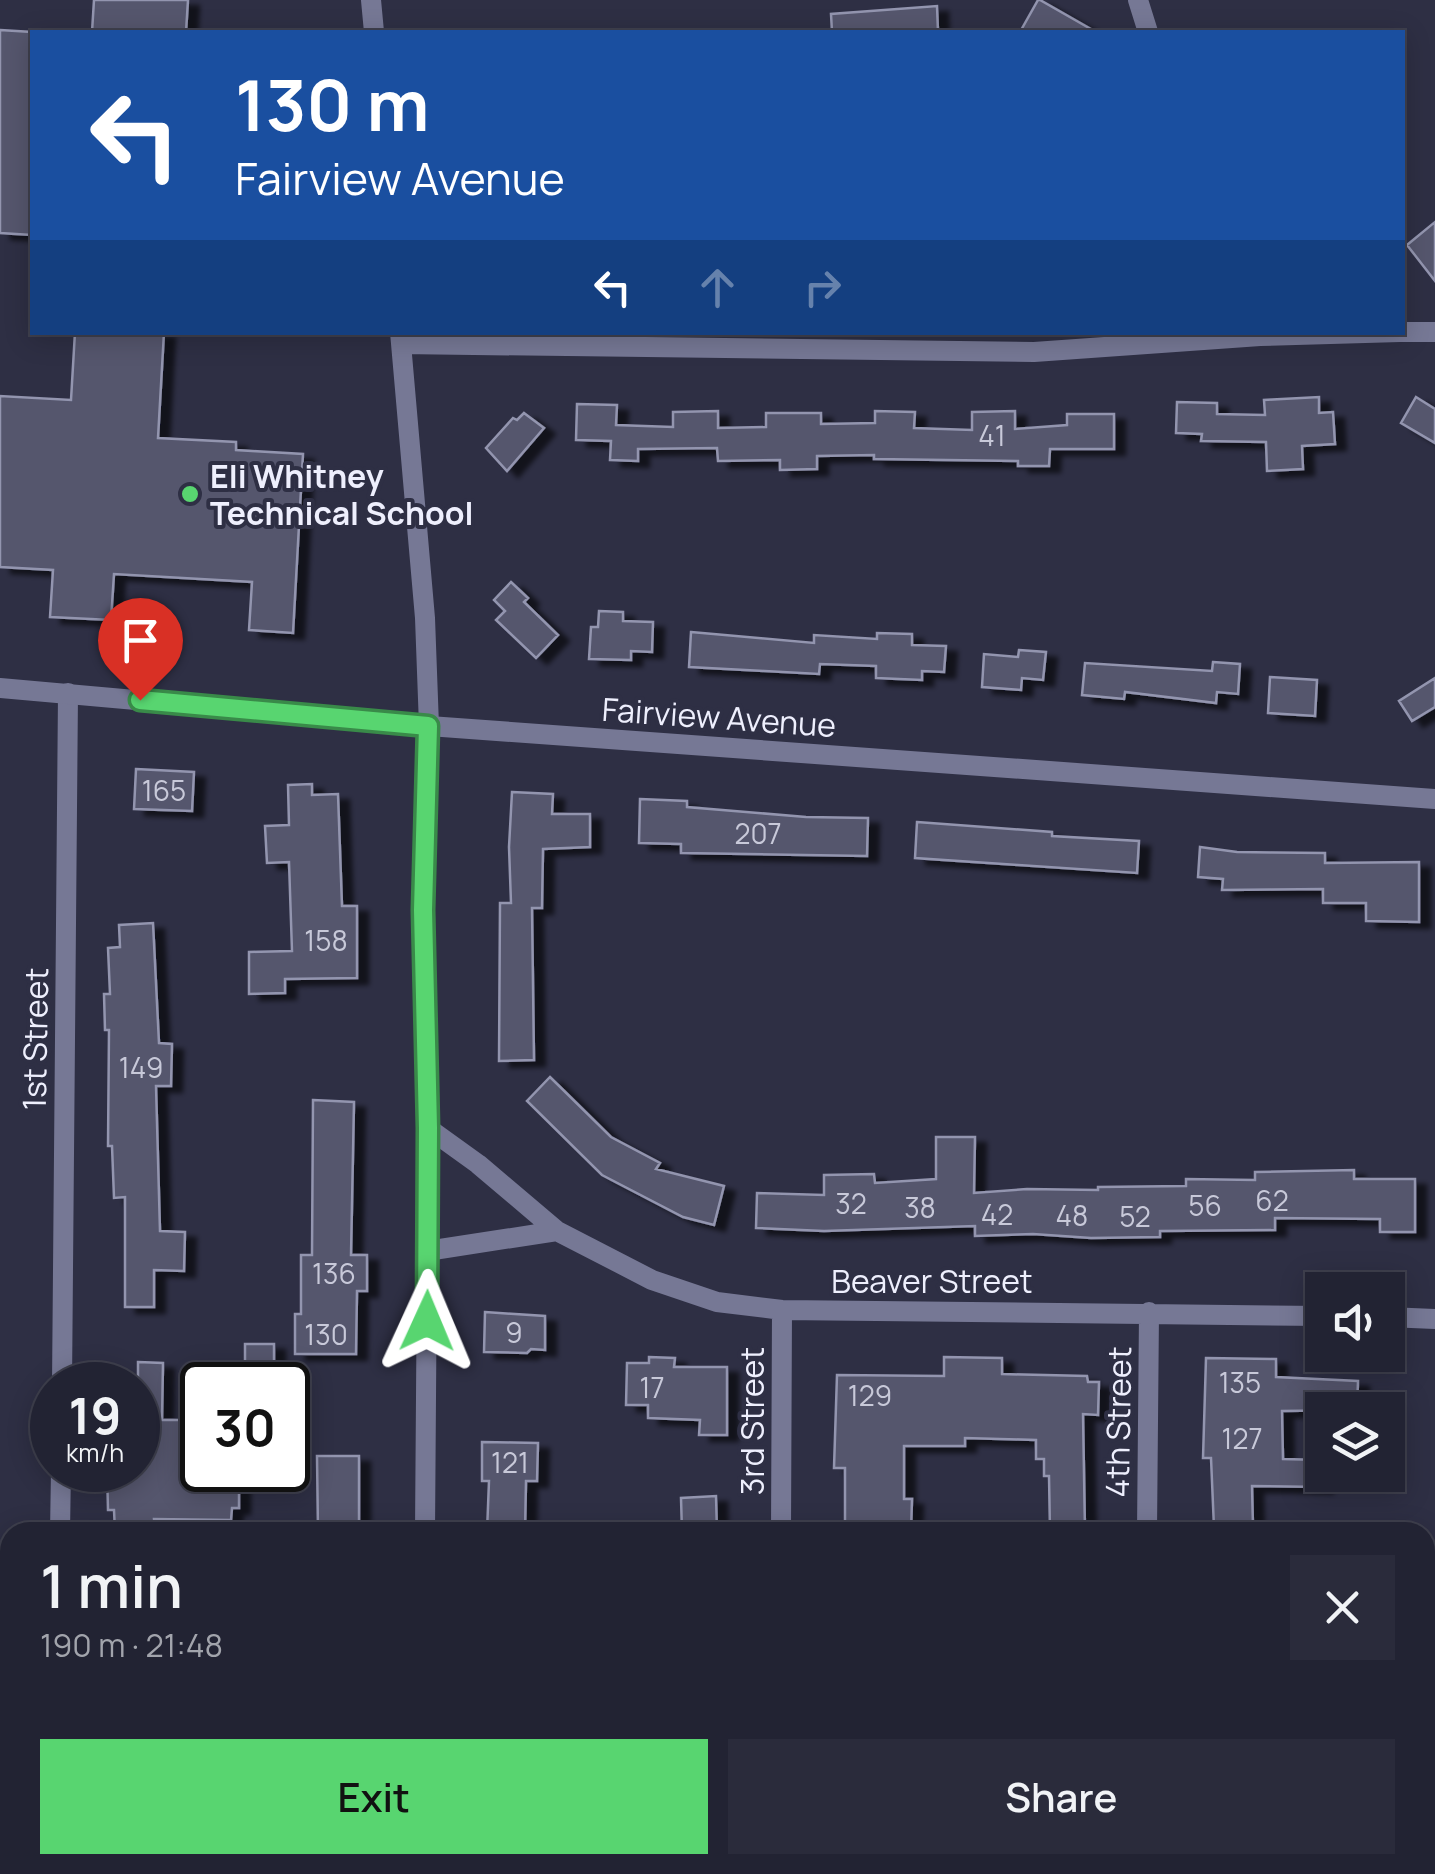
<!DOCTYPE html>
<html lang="en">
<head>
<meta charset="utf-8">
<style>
  body { margin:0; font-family:Manrope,sans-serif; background:#2a2b3b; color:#f1f3f6; height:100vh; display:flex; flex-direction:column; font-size:38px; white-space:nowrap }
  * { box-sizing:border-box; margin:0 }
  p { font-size:32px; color:#a2a4ac }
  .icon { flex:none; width:55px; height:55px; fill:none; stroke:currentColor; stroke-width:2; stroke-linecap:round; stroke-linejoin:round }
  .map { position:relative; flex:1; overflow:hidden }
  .sheet { position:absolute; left:0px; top:1522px; width:1435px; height:352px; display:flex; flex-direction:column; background:#222333; border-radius:30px 30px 0 0; box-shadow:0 5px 25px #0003,0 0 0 2px #3f404e }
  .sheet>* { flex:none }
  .top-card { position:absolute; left:30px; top:30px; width:1375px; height:305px; border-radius:0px; box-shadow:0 5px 25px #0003,0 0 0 2px #3f404e; background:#1a4fa0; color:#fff; overflow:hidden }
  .buttons { position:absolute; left:1305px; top:1272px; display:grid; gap:20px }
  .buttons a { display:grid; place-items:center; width:100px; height:100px; border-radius:0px; background:#222333; box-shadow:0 5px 25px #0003,0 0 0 2px #3f404e; font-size:50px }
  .speed { position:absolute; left:30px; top:1362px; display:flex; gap:20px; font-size:50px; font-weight:700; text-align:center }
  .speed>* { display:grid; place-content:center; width:130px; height:130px; border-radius:50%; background:#222333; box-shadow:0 5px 25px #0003,0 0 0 2px #3f404e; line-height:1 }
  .speed small { font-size:25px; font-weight:400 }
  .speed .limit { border:5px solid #111; border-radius:15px; background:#fff; color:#111 }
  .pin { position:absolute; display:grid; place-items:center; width:85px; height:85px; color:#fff; margin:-102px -42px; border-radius:50% 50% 50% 0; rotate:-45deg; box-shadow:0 0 10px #0007 }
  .pin .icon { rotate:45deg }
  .me { position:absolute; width:110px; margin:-55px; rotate:1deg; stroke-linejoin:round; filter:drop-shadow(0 0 8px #0008) }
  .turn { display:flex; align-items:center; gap:35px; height:210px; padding:0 40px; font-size:45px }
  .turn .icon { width:130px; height:130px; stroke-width:2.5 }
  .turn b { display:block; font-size:70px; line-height:85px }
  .lanes { display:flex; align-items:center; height:95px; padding:0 40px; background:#0003; justify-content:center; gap:50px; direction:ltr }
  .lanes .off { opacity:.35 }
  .round { display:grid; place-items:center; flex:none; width:105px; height:105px; border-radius:0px; background:#2a2b3b }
  .summary { display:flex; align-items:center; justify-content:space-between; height:170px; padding:0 40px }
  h1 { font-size:60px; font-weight:600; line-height:75px }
  .action { display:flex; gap:20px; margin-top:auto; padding:20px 40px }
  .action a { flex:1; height:115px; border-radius:0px; background:#58d570; color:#111; font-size:40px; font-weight:600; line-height:115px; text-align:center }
  .action a+a { background:#2a2b3b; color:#f1f3f6 }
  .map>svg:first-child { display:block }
  .building { fill:#54566d; stroke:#9395af; stroke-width:2.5; filter:url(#shadow) }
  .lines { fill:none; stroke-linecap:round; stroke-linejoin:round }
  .minor { stroke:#767895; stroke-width:20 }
  .tertiary { stroke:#767895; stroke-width:20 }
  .route-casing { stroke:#398a49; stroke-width:25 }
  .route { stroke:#58d570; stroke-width:18 }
  .poi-dot { fill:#58d570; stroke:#2e2f44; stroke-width:4 }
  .labels { text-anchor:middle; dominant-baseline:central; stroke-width:8; stroke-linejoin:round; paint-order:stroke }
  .number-label { font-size:28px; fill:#c8c9d9 }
  .poi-label { font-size:32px; font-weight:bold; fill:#eeeffd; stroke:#2e2f44; text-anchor:start }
  .street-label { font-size:32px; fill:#eeeffd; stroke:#2e2f44 }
</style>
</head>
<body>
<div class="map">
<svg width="1435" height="1874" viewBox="0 0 1435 1874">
  <defs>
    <filter id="shadow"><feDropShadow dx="11" dy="6" stdDeviation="2.5" flood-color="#0009"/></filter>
  </defs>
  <rect width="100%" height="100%" fill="#2e2f44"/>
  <path class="building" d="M 94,0 L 188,0 L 186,32 L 92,32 Z
    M 1038,0 L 1040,0 L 1096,32 L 1020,32 Z
    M 937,6 L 938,32 L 832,32 L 831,14 Z
    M 0,30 L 32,32 L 32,235 L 0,233 Z
    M 1435,222 L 1435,281 L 1407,245 Z
    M 75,332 L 164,332 L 158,438 L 236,442 L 236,450 L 303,454 L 293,633 L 249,630 L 252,582 L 114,574 L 111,620 L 50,617 L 53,570 L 0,567 L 0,396 L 71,400 Z
    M 1319,397 L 1319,413 L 1333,412 L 1335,444 L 1302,446 L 1303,469 L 1267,471 L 1266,442 L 1201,441 L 1202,434 L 1176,433 L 1177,402 L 1217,403 L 1217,414 L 1265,415 L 1264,400 Z
    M 1416,397 L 1435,409 L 1435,443 L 1401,423 Z
    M 577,404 L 617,405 L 616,425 L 673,427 L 673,412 L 718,411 L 718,428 L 766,427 L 766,413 L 821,413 L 821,424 L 875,423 L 875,411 L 915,412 L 914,428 L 972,430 L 972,412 L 1015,411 L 1015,429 L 1067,425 L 1067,414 L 1114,414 L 1114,449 L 1050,449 L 1049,466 L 1018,466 L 1018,461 L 874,459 L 874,455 L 817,456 L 817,469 L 780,470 L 780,460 L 718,461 L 717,448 L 638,449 L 638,461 L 610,460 L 611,441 L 576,440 Z
    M 524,413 L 544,428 L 507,471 L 486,448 L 513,418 L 517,420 Z
    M 511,582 L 528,598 L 524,602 L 558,635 L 536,658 L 496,620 L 505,611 L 494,600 Z
    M 599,611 L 623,612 L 623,621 L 653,622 L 652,652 L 631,651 L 631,660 L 589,659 L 591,627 L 598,627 Z
    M 691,632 L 814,643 L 814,635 L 877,639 L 877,633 L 912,634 L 912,645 L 946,646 L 944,672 L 922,671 L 922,680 L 876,678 L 876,666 L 820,664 L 819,674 L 689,667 Z
    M 1019,650 L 1046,652 L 1043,680 L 1022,678 L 1021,690 L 982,687 L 984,654 L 1018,657 Z
    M 1213,662 L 1240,664 L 1238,694 L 1217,692 L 1216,703 L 1125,692 L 1124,699 L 1082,695 L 1085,663 L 1212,671 Z
    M 1270,677 L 1317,680 L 1315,716 L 1268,713 Z
    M 1435,678 L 1435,707 L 1412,721 L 1399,701 Z
    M 136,769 L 194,772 L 192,811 L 134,809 Z
    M 312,784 L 312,795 L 338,794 L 342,906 L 357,906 L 357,978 L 285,979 L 285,993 L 249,994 L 249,952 L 292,951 L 289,862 L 267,863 L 265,826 L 289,825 L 288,785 Z
    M 512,792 L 553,794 L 552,814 L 590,814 L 590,847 L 543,849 L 542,908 L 532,908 L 534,1060 L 499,1061 L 500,903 L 511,903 L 509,847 Z
    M 640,799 L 687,801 L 687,807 L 806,817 L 868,818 L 867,856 L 681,853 L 681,844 L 639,843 Z
    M 917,822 L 1052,832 L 1052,836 L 1139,841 L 1137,873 L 915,858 Z
    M 1200,847 L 1237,852 L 1325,853 L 1325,863 L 1419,862 L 1419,922 L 1366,921 L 1366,903 L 1323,903 L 1323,889 L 1222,890 L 1223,879 L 1198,877 Z
    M 153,923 L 159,1043 L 172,1044 L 171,1086 L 156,1086 L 160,1231 L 185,1232 L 184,1271 L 154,1270 L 154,1307 L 125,1307 L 125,1197 L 114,1198 L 112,1146 L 108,1146 L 109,1030 L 105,1030 L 104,994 L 110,994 L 108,948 L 120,947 L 119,925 Z
    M 550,1077 L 611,1137 L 660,1163 L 656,1169 L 724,1186 L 714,1225 L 683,1217 L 602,1175 L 527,1101 Z
    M 313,1100 L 354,1102 L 351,1255 L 367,1255 L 367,1291 L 357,1291 L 356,1354 L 295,1354 L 295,1314 L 301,1314 L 301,1255 L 312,1255 Z
    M 936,1137 L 975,1137 L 974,1193 L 1027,1189 L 1098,1190 L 1098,1187 L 1186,1186 L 1186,1179 L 1255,1180 L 1255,1172 L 1354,1170 L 1354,1179 L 1415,1179 L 1415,1232 L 1380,1232 L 1380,1219 L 1275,1218 L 1275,1230 L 1160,1231 L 1160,1237 L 1091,1238 L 1033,1234 L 975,1236 L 975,1226 L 824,1231 L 756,1228 L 757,1193 L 824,1195 L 824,1175 L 874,1174 L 875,1183 L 936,1179 Z
    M 485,1312 L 545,1316 L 545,1350 L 531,1349 L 527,1353 L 484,1352 Z
    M 245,1344 L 274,1344 L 274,1378 L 245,1378 Z
    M 649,1357 L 675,1358 L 674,1367 L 727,1367 L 727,1435 L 699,1435 L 700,1420 L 648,1418 L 648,1405 L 626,1405 L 627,1363 L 649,1363 Z
    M 944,1357 L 1002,1358 L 1002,1374 L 1087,1376 L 1088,1382 L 1099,1382 L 1098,1415 L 1083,1414 L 1085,1532 L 1050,1532 L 1049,1476 L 1044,1476 L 1044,1459 L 1036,1459 L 1036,1440 L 965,1438 L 965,1446 L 904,1446 L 904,1499 L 912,1499 L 911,1532 L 845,1532 L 845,1468 L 834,1468 L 837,1375 L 944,1376 Z
    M 1206,1358 L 1276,1359 L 1276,1377 L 1358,1381 L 1357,1410 L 1282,1411 L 1283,1459 L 1322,1460 L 1322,1487 L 1252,1486 L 1253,1527 L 1214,1528 L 1211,1458 L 1203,1458 Z
    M 138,1362 L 163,1363 L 162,1420 L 183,1420 L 182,1479 L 239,1480 L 239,1508 L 232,1508 L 231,1520 L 154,1519 L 155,1532 L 115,1532 L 114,1510 L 108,1510 L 107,1470 L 138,1470 Z
    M 482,1442 L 538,1443 L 537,1481 L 526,1481 L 525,1532 L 487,1532 L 489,1481 L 482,1481 Z
    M 317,1456 L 359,1456 L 359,1532 L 318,1532 Z
    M 716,1496 L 717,1532 L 682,1532 L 681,1498 Z"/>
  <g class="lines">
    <path class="minor" d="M 371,0 L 374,32
      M 1138,0 L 1148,32
      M 400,332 L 425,618 L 429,726 L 423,910 L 428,1128 L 425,1532
      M 1402,332 L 1435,332
      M 401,344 L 1034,352 L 1260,336 L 1400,332
      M 428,1128 L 478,1164 L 557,1231 L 652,1280 L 717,1302 L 782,1310 L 1322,1316
      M 427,1251 L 557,1231
      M 1388,1317 L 1435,1319
      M 62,1385 L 68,693
      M 60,1532 L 61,1470
      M 781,1532 L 782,1310
      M 1147,1532 L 1149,1312
      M 57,1874 L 57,1865
      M 421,1874 L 421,1865
      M 780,1874 L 780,1865
      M 1144,1874 L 1144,1865"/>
    <path class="tertiary" d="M 0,688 L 429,726 L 1435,799"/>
  </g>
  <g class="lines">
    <defs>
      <path id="route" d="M 140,700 L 428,726 L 423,910 L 428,1128 L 427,1321"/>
    </defs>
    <use href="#route" class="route-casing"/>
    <use href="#route" class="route"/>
  </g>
  <circle class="poi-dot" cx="190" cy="494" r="10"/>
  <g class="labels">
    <g class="number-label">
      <text x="992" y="435">41</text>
      <text x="164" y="790">165</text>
      <text x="758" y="833">207</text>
      <text x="326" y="940">158</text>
      <text x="141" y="1067">149</text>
      <text x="1272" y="1200">62</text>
      <text x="851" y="1203">32</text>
      <text x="1205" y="1205">56</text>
      <text x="920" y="1207">38</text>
      <text x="997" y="1214">42</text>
      <text x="1072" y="1215">48</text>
      <text x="1135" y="1216">52</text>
      <text x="334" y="1273">136</text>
      <text x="514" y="1332">9</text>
      <text x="326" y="1334">130</text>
      <text x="1240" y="1382">135</text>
      <text x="652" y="1387">17</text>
      <text x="870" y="1395">129</text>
      <text x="1242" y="1438">127</text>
      <text x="510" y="1462">121</text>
    </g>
    <g class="poi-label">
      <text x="210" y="476">Eli Whitney<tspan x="210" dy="37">Technical School</tspan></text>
    </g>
    <g class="street-label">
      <text transform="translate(719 717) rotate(4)">Fairview Avenue</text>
      <text transform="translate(35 1039) rotate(-89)">1st Street</text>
      <text x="932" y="1281">Beaver Street</text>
      <text transform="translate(752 1421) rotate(-90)">3rd Street</text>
      <text transform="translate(1118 1422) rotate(-89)">4th Street</text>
    </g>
  </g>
</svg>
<div class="buttons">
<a><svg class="icon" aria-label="sound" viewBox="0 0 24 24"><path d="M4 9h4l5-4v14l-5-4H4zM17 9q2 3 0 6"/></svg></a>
<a><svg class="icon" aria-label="layers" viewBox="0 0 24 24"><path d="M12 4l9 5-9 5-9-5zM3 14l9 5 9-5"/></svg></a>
</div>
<div class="speed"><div>19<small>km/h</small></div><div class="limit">30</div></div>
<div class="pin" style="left:140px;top:700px;background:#d93025"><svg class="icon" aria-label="arrive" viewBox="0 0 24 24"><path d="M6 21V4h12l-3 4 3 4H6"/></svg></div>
<svg class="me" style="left:427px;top:1321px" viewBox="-20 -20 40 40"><path d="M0-17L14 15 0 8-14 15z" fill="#58d570" stroke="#fff" stroke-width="4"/></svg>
<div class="top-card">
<div class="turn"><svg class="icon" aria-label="left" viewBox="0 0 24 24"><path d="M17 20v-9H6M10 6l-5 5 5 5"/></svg><div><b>130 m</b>Fairview Avenue</div></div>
<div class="lanes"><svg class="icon" aria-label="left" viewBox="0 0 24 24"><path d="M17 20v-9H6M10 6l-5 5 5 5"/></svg><svg class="icon off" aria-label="ahead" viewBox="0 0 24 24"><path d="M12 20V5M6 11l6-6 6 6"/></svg><svg class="icon off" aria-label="right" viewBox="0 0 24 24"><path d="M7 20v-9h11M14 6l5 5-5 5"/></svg></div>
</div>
<section class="sheet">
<div class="summary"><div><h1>1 min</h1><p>190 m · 21:48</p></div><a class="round"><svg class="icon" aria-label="close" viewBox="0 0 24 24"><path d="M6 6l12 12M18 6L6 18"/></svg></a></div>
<div class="action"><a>Exit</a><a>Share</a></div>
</section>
</div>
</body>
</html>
